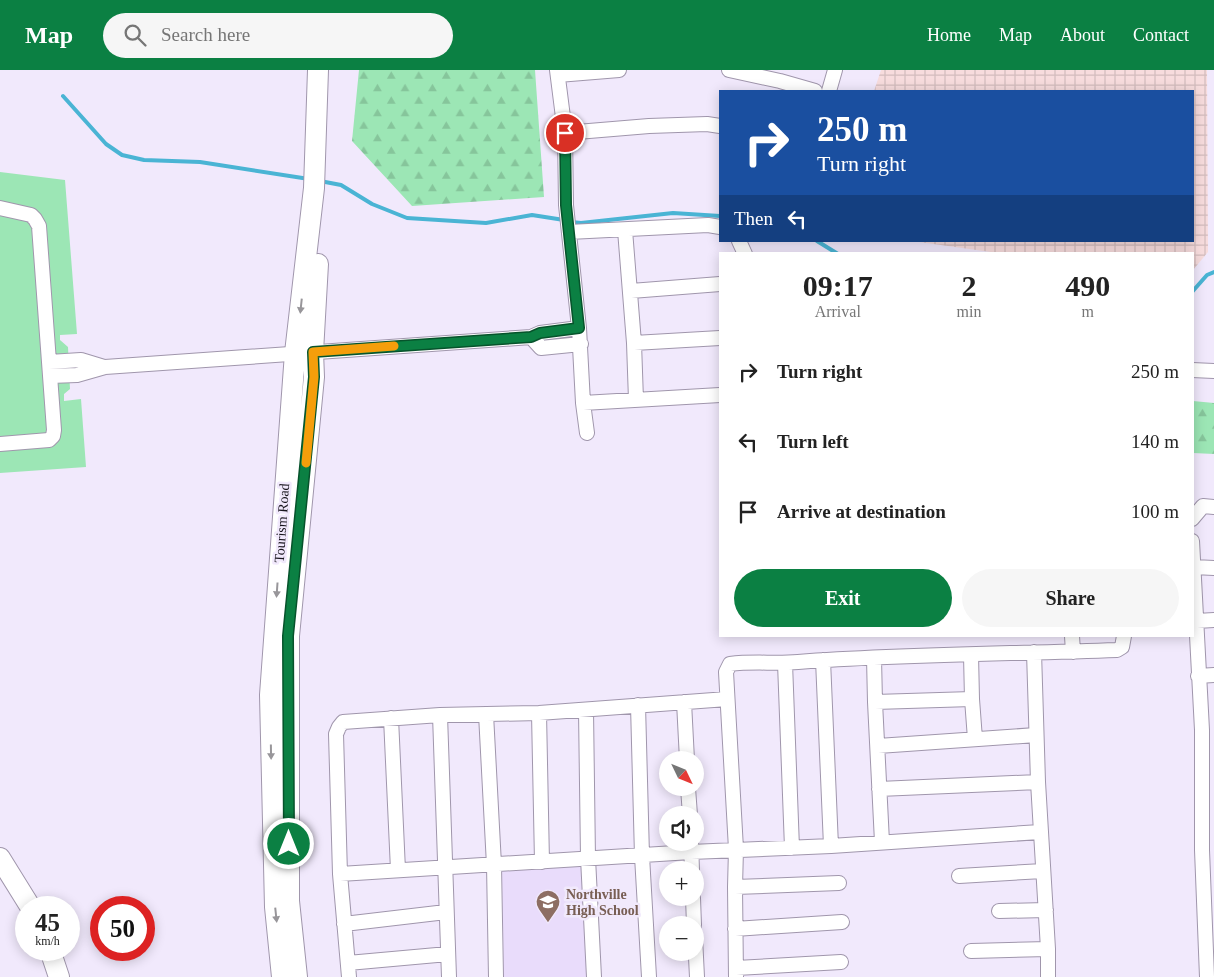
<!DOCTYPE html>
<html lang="en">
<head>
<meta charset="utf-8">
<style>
  body { margin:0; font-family:"Times New Roman",serif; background:#f6f6f6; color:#222; height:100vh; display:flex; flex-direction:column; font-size:19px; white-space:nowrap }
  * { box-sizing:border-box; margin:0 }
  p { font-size:16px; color:#767676 }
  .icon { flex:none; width:28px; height:28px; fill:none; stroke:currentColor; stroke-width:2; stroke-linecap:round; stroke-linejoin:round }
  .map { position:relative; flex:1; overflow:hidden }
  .details { position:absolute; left:719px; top:182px; width:475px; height:385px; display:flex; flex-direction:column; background:#fff; border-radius:0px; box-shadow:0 2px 12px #0003 }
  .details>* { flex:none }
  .top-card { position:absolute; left:719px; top:20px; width:475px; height:152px; border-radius:0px; box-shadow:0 2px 12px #0003; background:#1a4fa0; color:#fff; overflow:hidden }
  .needle { width:32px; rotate:133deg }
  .tools { position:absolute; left:659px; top:681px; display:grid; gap:10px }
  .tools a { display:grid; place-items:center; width:45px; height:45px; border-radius:50%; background:#fff; box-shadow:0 2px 12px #0003; font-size:25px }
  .speed { position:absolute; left:15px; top:826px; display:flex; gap:10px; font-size:25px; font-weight:700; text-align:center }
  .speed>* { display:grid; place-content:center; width:65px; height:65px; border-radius:50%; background:#fff; box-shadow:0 2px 12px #0003; line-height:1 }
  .speed small { font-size:12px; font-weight:400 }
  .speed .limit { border:8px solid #d22; background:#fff; color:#111 }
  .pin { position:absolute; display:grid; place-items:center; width:42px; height:42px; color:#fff; margin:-21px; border:2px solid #fff; border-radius:50%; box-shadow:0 1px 5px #0007 }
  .me { position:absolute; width:55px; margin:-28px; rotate:0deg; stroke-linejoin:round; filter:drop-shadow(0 0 4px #0008) }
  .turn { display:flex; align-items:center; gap:18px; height:105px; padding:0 15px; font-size:22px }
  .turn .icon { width:65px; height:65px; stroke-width:2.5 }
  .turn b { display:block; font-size:35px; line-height:42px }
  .then { display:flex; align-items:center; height:48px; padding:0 15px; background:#0003; gap:10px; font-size:19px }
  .eta { display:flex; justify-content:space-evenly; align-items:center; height:85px; text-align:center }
  .eta b { font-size:30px; font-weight:700; line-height:35px }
  .action { display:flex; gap:10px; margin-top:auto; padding:10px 15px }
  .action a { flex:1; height:58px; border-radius:30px; background:#0b8043; color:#fff; font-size:20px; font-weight:700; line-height:58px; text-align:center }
  .action a+a { background:#f6f6f6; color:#222 }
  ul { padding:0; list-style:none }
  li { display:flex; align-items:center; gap:15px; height:70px; padding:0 15px }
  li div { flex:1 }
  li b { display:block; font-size:19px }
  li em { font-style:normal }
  header { display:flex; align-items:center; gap:30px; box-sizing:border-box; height:70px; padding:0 25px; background:#0b8043; color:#fff }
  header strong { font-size:24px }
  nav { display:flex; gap:28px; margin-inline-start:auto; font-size:18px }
  .search { width:350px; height:45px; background:#f6f6f6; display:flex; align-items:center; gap:12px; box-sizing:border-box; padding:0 18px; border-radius:28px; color:#767676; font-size:19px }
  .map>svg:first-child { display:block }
  .built { fill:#e9dcfb }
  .industrial { fill:url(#industrial-grid) }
  .green { fill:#9ce6b5 }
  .forest { fill:url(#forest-firs) }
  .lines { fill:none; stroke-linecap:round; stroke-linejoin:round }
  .stream { stroke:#4ab4d4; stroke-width:4 }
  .street-casing { stroke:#a096ac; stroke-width:16 }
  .secondary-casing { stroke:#a096ac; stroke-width:22 }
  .street { stroke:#fff; stroke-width:14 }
  .secondary { stroke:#fff; stroke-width:20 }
  .oneway { fill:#98969a }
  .route-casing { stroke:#07532c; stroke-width:12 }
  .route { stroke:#0b8043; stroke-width:9 }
  .slow { stroke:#f59e0b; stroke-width:9 }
  .labels { text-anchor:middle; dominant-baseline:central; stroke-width:5; stroke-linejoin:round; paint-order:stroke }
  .street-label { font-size:14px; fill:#19161e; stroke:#f1e9fc }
  .education-label { font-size:14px; font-weight:bold; fill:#785e54; stroke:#f1e9fc; text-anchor:start }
</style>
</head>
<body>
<header>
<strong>Map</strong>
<div class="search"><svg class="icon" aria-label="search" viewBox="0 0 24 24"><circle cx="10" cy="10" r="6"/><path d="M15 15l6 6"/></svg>Search here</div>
<nav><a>Home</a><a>Map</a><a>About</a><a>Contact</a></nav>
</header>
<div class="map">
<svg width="1214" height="907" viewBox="0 0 1214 907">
  <defs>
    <pattern id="industrial-grid" width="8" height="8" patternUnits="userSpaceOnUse" patternTransform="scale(1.25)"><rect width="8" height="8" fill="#f7dcdd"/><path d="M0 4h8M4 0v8" fill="none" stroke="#d3bcbd"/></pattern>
    <pattern id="forest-firs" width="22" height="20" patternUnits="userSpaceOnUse" patternTransform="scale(1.25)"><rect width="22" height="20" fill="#9ce6b5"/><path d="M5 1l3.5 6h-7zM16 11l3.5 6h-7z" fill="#86c59b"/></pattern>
  </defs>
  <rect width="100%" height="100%" fill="#f1e9fc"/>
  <path class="built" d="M 591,795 L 596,907 L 504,907 L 502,799 Z"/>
  <path class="industrial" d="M 881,0 L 1207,0 L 1208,182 L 1193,200 L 1192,184 L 1005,184 L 912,171 L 1192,171 L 1192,21 L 874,21 Z"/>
  <path class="green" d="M 0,102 L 65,110 L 77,264 L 60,265 L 60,270 L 68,277 L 70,319 L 64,324 L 64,331 L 81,329 L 86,397 L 0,403 Z"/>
  <path class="forest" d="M 359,0 L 535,0 L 544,127 L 412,136 L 352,71 Z
    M 1193,331 L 1214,333 L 1214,384 L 1193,383 Z"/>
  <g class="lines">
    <path class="stream" d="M 63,26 L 106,74 L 122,85 L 144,90 L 200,92 L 309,109
      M 320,111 L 341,115 L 372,134 L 407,148 L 486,153 L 532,145 L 564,150
      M 571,152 L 581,153 L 673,143 L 720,146
      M 817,171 L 838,184
      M 1192,222 L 1207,205 L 1214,202"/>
    <defs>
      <path id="street" d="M 557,0 L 565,63 L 566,135 L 579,258 L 583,333 L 587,363
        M 729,0 L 780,11 L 815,21
        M 558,5 L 619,0
        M 829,21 L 835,0
        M 565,63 L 649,56 L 707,54 L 720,56
        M 0,138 L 31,145 L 35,149 L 39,156 L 54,360 L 53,366 L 49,370 L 0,374
        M 625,160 L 634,273 L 636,330
        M 569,162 L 708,155 L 720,157
        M 739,171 L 745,184
        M 631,221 L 720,214
        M 531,267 L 541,278 L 581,274
        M 634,273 L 720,268
        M 49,292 L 81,290 L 104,297
        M 1192,300 L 1214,301
        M 50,306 L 77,305 L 105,297 L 531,267 L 540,263 L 579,258
        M 583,333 L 720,325
        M 1192,449 L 1203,436 L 1214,437
        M 1192,471 L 1202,660 L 1202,780 L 1207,907
        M 1194,497 L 1214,498
        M 1197,551 L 1214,550
        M 1072,566 L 1073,582
        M 1034,582 L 1038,712 L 1048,879 L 1048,907
        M 971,585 L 972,629 L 975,669
        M 874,588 L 875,632 L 882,772
        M 823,590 L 831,776
        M 785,593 L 792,778
        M 1198,606 L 1214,605
        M 684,632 L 687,690
        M 875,632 L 972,629
        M 638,635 L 642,786 L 649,907
        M 586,640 L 588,788 L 594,907
        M 539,643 L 542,792
        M 486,644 L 494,795 L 496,907
        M 440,645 L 449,907
        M 391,648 L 398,800
        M 878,676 L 1036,665
        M 688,718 L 690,745
        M 879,719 L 1038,712
        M 691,773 L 692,800
        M 340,804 L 691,782 L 831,776 L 1040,762
        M 959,806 L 1043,801
        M 735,817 L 839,813
        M 693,828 L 694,855
        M 999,841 L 1046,840
        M 344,854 L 446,842
        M 735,859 L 842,852
        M 695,867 L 697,907
        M 971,881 L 1048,879
        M 348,893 L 448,884
        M 736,898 L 841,892
        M 349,907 L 340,804 L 336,664 L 339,657 L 343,652 L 440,645 L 539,643 L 727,629
        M 736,907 L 735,817 L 736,779 L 726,602 L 730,594 C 753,591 775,594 798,592 C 904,584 1011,584 1117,580 L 1122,577 L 1124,566"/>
      <path id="secondary" d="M 0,788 L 31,838
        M 50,880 L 59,907
        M 282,907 L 275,837 L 270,625 L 295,283 L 314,118 L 318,0
        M 297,907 L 289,831 L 289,566 L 314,307 L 313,282 L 318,194"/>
    </defs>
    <use href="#street" class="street-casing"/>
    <use href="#secondary" class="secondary-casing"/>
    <use href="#street" class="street"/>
    <use href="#secondary" class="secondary"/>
  </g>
  <defs><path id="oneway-solid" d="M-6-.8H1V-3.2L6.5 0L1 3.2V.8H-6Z" transform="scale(1.25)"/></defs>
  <g class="oneway">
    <use href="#oneway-solid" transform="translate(301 236) rotate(96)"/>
    <use href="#oneway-solid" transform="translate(277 520) rotate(94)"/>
    <use href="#oneway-solid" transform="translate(271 682) rotate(89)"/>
    <use href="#oneway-solid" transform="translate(276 845) rotate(84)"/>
  </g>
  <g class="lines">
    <defs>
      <path id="route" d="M 289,774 L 288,566 L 314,307 L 313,282 L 531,267 L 540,263 L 579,258 L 566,135 L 565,63"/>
    </defs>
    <use href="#route" class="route-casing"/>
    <use href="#route" class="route"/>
    <path class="slow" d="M 306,393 L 314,307 L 313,282 L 394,276"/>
  </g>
  <defs>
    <symbol id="school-pin" viewBox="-11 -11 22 30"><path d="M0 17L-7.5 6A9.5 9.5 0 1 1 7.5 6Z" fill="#8d6e63" stroke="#f1e9fc"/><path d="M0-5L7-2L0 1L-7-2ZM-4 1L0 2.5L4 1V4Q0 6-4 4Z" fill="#fff"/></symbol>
  </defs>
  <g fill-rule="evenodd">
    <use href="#school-pin" x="534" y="818" width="28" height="38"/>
  </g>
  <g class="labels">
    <g class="street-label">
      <text transform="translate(282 453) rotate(-86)">Tourism Road</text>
    </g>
    <g class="education-label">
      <text x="566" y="824">Northville<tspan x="566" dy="16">High School</tspan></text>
    </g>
  </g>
</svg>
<div class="tools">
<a><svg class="needle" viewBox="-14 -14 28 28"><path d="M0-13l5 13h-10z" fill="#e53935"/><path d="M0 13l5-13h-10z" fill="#767676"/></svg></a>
<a><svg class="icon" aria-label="sound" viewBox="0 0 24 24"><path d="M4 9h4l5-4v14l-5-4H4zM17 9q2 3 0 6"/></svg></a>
<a>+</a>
<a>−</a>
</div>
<div class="speed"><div>45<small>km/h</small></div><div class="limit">50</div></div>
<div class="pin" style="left:565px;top:63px;background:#d93025"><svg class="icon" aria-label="arrive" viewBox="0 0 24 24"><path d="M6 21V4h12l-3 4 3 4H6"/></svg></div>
<svg class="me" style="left:289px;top:774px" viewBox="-20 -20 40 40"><circle r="17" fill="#0b8043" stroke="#fff" stroke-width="3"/><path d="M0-11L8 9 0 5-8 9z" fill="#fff"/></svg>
<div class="top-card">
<div class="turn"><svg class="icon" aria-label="right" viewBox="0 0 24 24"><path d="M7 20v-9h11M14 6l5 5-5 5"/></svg><div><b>250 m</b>Turn right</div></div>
<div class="then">Then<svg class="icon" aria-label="left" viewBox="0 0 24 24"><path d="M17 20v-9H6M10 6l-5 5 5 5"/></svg></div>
</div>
<section class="details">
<div class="eta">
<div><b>09:17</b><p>Arrival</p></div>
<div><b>2</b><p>min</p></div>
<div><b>490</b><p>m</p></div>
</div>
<ul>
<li><svg class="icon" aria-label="right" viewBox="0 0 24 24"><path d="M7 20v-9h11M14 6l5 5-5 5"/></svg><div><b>Turn right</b></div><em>250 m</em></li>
<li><svg class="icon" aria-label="left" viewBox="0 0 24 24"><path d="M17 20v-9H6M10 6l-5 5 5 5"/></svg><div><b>Turn left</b></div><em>140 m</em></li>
<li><svg class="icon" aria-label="arrive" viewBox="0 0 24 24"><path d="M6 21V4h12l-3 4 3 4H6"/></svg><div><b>Arrive at destination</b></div><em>100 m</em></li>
</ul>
<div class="action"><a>Exit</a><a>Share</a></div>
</section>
</div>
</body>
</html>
